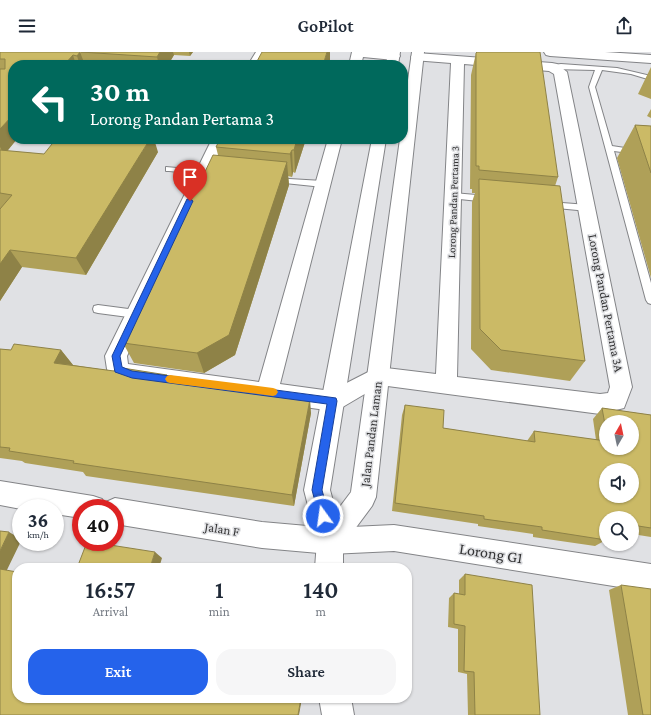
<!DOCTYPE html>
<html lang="en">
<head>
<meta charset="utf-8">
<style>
  body { margin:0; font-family:"Crimson Pro",serif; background:#f6f6f7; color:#1f2937; height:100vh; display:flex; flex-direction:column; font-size:15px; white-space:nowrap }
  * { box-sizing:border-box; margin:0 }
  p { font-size:13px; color:#747a83 }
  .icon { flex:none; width:22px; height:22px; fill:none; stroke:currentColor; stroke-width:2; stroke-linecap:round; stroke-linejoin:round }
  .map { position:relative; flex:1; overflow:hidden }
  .drawer { position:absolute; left:12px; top:511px; width:400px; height:140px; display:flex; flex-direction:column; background:#fff; border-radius:16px; box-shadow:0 1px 3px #0004 }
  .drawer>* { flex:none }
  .banner { position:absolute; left:8px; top:8px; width:400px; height:84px; border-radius:16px; box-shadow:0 1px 3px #0004; background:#00695c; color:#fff; overflow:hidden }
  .needle { width:26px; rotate:9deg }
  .fabs { position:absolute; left:599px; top:363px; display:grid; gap:8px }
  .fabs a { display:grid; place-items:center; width:40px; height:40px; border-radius:50%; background:#fff; box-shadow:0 1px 3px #0004; font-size:20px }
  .speed { position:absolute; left:12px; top:447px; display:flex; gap:8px; font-size:20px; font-weight:700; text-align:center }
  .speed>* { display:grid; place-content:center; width:52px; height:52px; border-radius:50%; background:#fff; box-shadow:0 1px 3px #0004; line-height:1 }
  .speed small { font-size:10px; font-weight:400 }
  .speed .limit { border:6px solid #d22; background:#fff; color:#111 }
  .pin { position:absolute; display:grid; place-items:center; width:34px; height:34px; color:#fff; margin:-41px -17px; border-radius:50% 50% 50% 0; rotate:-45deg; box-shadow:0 0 4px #0007 }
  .pin .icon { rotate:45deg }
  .me { position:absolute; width:44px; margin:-22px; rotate:346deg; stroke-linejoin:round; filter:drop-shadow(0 0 3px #0008) }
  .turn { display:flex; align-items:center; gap:14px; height:84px; padding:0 16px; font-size:18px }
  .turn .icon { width:52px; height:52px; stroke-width:2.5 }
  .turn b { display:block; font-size:28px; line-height:34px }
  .eta { display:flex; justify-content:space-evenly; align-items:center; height:68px; text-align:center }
  .eta b { font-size:24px; font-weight:600; line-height:28px }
  .primary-button { display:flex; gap:8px; margin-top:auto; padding:8px 16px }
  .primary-button a { flex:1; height:46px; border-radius:16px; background:#2563eb; color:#fff; font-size:16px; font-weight:600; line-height:46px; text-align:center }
  .primary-button a+a { background:#f6f6f7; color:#1f2937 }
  header { display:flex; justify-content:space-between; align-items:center; height:52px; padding:0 16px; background:#fff; font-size:18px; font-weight:600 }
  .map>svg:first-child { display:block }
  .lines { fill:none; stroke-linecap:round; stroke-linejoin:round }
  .service-casing { stroke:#838487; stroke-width:2 }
  .minor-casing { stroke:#838487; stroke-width:2 }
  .tertiary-casing { stroke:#838487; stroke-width:2 }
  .service { fill:#fff; fill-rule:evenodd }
  .minor { fill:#fff; fill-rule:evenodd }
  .tertiary { fill:#fff; fill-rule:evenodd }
  .wall { fill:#afa058; fill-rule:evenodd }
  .shaded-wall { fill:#8e8247 }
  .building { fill:#cbba66; stroke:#8e8247; fill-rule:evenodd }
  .route { fill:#2563eb; stroke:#184099 }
  .slow { fill:#f59e0b }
  .labels { text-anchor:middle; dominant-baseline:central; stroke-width:3; stroke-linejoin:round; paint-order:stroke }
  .far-street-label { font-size:11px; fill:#343435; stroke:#e0e1e4 }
  .street-label { font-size:13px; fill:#343435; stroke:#e0e1e4 }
  .near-street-label { font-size:16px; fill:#343435; stroke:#e0e1e4 }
</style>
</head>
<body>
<header><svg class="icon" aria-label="menu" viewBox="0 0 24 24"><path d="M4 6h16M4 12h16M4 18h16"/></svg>GoPilot<svg class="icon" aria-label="share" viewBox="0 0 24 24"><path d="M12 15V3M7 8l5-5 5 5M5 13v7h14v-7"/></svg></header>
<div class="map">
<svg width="651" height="663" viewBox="0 0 651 663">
  <rect width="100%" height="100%" fill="#e0e1e4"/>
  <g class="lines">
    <defs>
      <path id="service" d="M 561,12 L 617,16 L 651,24 L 651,28 L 631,22 L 602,18 L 595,35 L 612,94 L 651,100 L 651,104 L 614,99 L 651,231 L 651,252 L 648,251 L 646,248 L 589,35 L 595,18 L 552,17 L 549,15 L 552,13 Z
        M 166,115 L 210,119 L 214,121 L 210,123 L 169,119 L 166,119 Z
        M 272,126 L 323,129 L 327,132 L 323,135 L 275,130 L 272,130 Z
        M 453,141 L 488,144 L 492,147 L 488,150 L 450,146 L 449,144 L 450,142 Z
        M 549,150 L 588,153 L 592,156 L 588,159 L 546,155 L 545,153 Z
        M 98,253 L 136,258 L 140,259 L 141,262 L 140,265 L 136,266 L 98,261 L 94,260 L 93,257 L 94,254 Z"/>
      <path id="minor" d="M 256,0 L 268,0 L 260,13 L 248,13 Z
        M 352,0 L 394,0 L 398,1 L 400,4 L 398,7 L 394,8 L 363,5 L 361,13 L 349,13 Z
        M 544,0 L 605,0 L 651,3 L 651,11 L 550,4 L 546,3 Z
        M 417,1 L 552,11 L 557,12 L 567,20 L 632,335 L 624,356 L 600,362 L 380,333 L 341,356 L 333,359 L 132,331 L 110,323 L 107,317 L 105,304 L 212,87 L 226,87 L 127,304 L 128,312 L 259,330 L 328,87 L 342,87 L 280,332 L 331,339 L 378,315 L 436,322 L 451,11 L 413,8 L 411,5 L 413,2 ZM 464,12 L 549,19 L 554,22 L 610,335 L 608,341 L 600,342 L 457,325 Z
        M 0,429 L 93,444 L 102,447 L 105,453 L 106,450 L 115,446 L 262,470 L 330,476 L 394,473 L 651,512 L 651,540 L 394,499 L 330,502 L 262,496 L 115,472 L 115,456 L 81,456 L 81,466 L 55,462 L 55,456 L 21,457 L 0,453 Z"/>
      <path id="tertiary" d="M 388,0 L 400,0 L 398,13 L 386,13 Z
        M 412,0 L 424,0 L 376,445 L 372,454 L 343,493 L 343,516 L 315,516 L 317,489 L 304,438 L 372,87 L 386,87 L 330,438 L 336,460 L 351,440 L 400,87 L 403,87 L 403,63 Z
        M 319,646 L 351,646 L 354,663 L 322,663 Z"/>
    </defs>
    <use href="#service" class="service-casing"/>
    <use href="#minor" class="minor-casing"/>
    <use href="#tertiary" class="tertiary-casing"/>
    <use href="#service" class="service"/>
    <use href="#minor" class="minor"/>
    <use href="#tertiary" class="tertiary"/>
  </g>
  <path class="wall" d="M 0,0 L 193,0 L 190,4 L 174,3 L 168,13 L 13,13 L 13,87 L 17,87 L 7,99 L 44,102 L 158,100 L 86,223 L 22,215 L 0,249 Z
    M 476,1 L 558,125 L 555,134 L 585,309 L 570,329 L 491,318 L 471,297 L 472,150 L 475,141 L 472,141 L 472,137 L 470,137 L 471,23 Z
    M 651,15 L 651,47 L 638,42 Z
    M 651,57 L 651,66 L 647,64 Z
    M 635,73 L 651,74 L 651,226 L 617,106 Z
    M 306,87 L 295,121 L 293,120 L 292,125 L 288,124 L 289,133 L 235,303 L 204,321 L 134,311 L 123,291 L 218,103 L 216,95 Z
    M 0,297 L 11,298 L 61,298 L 73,313 L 170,328 L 311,361 L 294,454 L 86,424 L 83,420 L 25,411 L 22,409 L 0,406 Z
    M 405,353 L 443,376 L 527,389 L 534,379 L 596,388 L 593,367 L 602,356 L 651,363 L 651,485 L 632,482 L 632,466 L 606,466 L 606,478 L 605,478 L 606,488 L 595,494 L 533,485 L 533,482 L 478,474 L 478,472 L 392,459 L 402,363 ZM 606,370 L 632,396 L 606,396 Z
    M 465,522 L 540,663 L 468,663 L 467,622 L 458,620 L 458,577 L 448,575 L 449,546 L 454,541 L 459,542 L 459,528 Z
    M 621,533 L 651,663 L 628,663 L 609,538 Z"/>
  <path class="shaded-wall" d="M 80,0 L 85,13 L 80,13 L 77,4 Z
    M 160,0 L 173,0 L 174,3 L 168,13 L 159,13 L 157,5 Z
    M 189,0 L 193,0 L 190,4 Z
    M 327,0 L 330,0 L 330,13 L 323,13 Z
    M 73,3 L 76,13 L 64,13 Z
    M 13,63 L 13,87 L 17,87 L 4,103 L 0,95 L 0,77 Z
    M 150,87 L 154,87 L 158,100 L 86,223 L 76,206 Z
    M 297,87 L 306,87 L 295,121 L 294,98 Z
    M 292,98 L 293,120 L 292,125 L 290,102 Z
    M 287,110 L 289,133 L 235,303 L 204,321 L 197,301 Z
    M 10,198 L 22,215 L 0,249 L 0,212 Z
    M 61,298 L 73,313 L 54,311 Z
    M 167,323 L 175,338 L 161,327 Z
    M 310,347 L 311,361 L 294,454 L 292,443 Z
    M 9,480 L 21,487 L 21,489 L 5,522 L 0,520 L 0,499 Z
    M 155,500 L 162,506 L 159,516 L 150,516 Z
    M 301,646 L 302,646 L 299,663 L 298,663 Z"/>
  <path class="building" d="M 0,0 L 80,0 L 77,4 L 73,3 L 64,13 L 13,13 L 13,63 L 0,77 L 0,17 L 5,17 L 5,7 L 0,7 Z
    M 81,0 L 160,0 L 157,5 Z
    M 262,0 L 327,0 L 323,13 L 255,13 Z
    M 477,0 L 540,0 L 558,125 L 479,118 L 479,114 L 476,114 L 476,1 Z
    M 635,73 L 651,74 L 651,121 Z
    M 56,87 L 150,87 L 76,206 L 10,198 L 0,212 L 0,157 L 12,143 L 0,141 L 0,98 L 44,102 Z
    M 220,87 L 297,87 L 294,98 L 292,98 L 290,102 L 216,95 Z
    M 213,103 L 287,110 L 229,283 L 197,301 L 123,291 Z
    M 479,127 L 560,134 L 585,309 L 501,298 L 480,277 Z
    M 14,292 L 61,298 L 54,311 L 114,319 L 116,315 L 167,323 L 161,327 L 310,347 L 292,443 L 73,411 L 74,409 L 9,399 L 10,396 L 0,395 L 0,297 L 11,298 Z
    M 405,353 L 444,358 L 443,376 L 535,390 L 534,379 L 606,389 L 606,396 L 632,396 L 632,370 L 606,370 L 606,378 L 602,356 L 651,363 L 651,476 L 632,473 L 632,466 L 606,466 L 606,469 L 604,469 L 606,488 L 542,478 L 542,475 L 484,467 L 484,464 L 395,451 ZM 606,418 L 632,418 L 632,444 L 606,444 Z
    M 0,479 L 9,480 L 0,499 Z
    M 87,490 L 91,490 L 155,500 L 150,516 L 77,516 Z
    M 0,517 L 17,520 L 17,646 L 301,646 L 298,663 L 0,663 Z
    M 465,522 L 532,533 L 540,663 L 475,663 L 474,620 L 464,619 L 465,574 L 454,572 L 454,541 L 465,543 Z
    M 621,533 L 651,537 L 651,663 L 643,663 Z"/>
  <path class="route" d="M 187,147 L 190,147 L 193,149 L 120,304 L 122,315 L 132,319 L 336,346 L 337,349 L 322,438 L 329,464 L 327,468 L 323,469 L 320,468 L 312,438 L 327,352 L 132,326 L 115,320 L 112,304 Z"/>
  <path class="slow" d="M 170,323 L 273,336 L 276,337 L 278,340 L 276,343 L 273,344 L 170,331 L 167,330 L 165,327 L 167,324 Z"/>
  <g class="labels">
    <g class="far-street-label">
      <text transform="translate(453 150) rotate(-88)">Lorong Pandan Pertama 3</text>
    </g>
    <g class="street-label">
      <text transform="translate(606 251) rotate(79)">Lorong Pandan Pertama 3A</text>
      <text transform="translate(371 382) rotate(-83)">Jalan Pandan Laman</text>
      <text transform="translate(222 477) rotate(9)">Jalan F</text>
    </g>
    <g class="near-street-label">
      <text transform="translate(491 501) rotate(9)">Lorong G1</text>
    </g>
  </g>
</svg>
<div class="fabs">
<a><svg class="needle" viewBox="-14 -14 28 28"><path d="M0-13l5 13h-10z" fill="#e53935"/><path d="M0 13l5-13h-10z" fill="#747a83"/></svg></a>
<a><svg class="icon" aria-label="sound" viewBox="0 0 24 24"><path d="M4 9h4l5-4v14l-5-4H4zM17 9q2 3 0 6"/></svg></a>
<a><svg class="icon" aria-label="search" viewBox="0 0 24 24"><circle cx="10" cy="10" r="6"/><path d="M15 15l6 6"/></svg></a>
</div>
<div class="speed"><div>36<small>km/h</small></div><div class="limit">40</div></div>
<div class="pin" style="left:190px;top:149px;background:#d93025"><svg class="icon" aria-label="arrive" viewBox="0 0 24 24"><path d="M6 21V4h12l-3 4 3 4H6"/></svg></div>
<svg class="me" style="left:323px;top:464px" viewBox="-20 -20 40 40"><circle r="17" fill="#2563eb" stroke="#fff" stroke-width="3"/><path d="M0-11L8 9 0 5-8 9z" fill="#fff"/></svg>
<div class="banner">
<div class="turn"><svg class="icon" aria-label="left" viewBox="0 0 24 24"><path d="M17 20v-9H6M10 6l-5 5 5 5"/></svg><div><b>30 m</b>Lorong Pandan Pertama 3</div></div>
</div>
<section class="drawer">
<div class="eta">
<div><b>16:57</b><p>Arrival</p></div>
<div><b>1</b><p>min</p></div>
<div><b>140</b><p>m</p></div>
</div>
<div class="primary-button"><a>Exit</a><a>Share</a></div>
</section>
</div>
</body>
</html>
